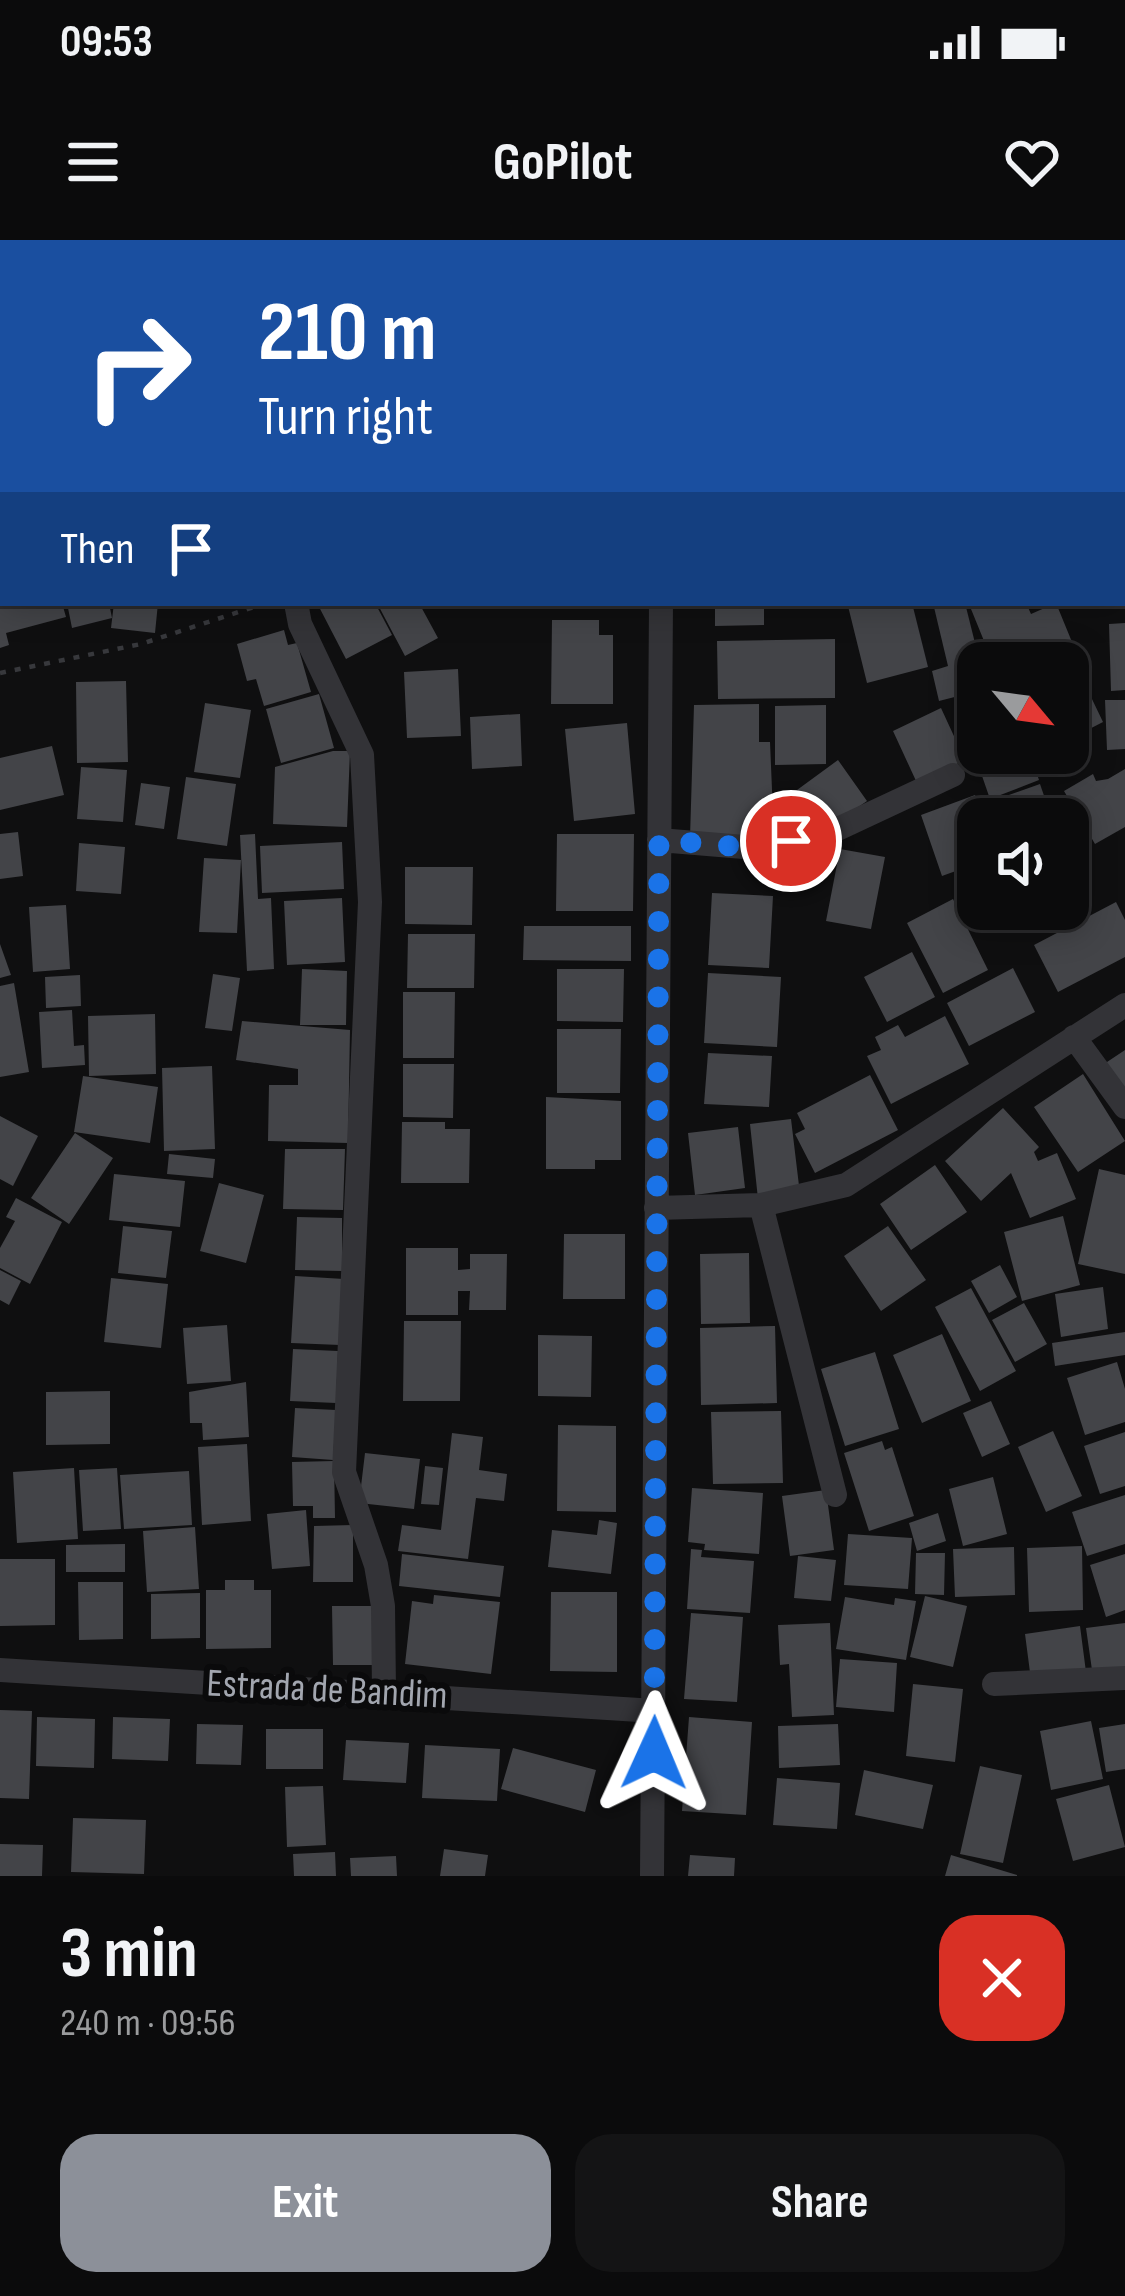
<!DOCTYPE html>
<html lang="en">
<head>
<meta charset="utf-8">
<style>
  body { margin:0; font-family:"Sofia Sans Condensed",sans-serif; background:#141415; color:#f1f3f6; height:100vh; display:flex; flex-direction:column; font-size:45px; white-space:nowrap }
  * { box-sizing:border-box; margin:0 }
  p { font-size:39px; color:#9a9b9d }
  .icon { flex:none; width:66px; height:66px; fill:none; stroke:currentColor; stroke-width:2; stroke-linecap:round; stroke-linejoin:round }
  .map { position:relative; height:1636px; overflow:hidden }
  .details { display:flex; flex-direction:column; background:#0b0b0c; flex:1 }
  .details>* { flex:none }
  .hud { position:absolute; left:0px; top:0px; width:1125px; height:366px; box-shadow:0 6px 30px #0003,0 0 0 3px #2b2b2d; background:#1a4fa0; color:#fff; overflow:hidden }
  .needle { width:78px; rotate:119deg }
  .tools { position:absolute; left:957px; top:402px; display:grid; gap:24px }
  .tools a { display:grid; place-items:center; width:132px; height:132px; border-radius:24px; background:#0b0b0c; box-shadow:0 6px 30px #0003,0 0 0 3px #2b2b2d; font-size:60px }
  .pin { position:absolute; display:grid; place-items:center; width:102px; height:102px; color:#fff; margin:-51px; border:6px solid #fff; border-radius:50%; box-shadow:0 3px 12px #0007 }
  .me { position:absolute; width:132px; margin:-66px; rotate:1deg; stroke-linejoin:round; filter:drop-shadow(0 0 9px #0008) }
  .turn { display:flex; align-items:center; gap:42px; height:252px; padding:0 60px; font-size:54px }
  .turn .icon { width:156px; height:156px; stroke-width:2.5 }
  .turn b { display:block; font-size:84px; line-height:102px }
  .then { display:flex; align-items:center; height:114px; padding:0 60px; background:#0003; gap:24px; font-size:45px }
  .round { display:grid; place-items:center; flex:none; width:126px; height:126px; border-radius:36px; background:#141415 }
  .head { display:flex; align-items:center; justify-content:space-between; height:204px; padding:0 60px }
  h1 { font-size:72px; font-weight:700; line-height:90px }
  .cta { display:flex; gap:24px; margin-top:auto; padding:24px 60px }
  .cta a { flex:1; height:138px; border-radius:36px; background:#8c9099; color:#fff; font-size:48px; font-weight:700; line-height:138px; text-align:center }
  .cta a+a { background:#141415; color:#f1f3f6 }
  .status { display:flex; justify-content:space-between; align-items:center; height:84px; padding:0 60px; background:#0b0b0c; direction:ltr }
  .status svg { height:33px; fill:currentColor }
  header { display:flex; justify-content:space-between; align-items:center; height:156px; padding:0 60px; background:#0b0b0c; font-size:54px; font-weight:700 }
  .map>svg:first-child { display:block }
  .building { fill:#434448 }
  .lines { fill:none; stroke-linecap:round; stroke-linejoin:round }
  .path { stroke:#37383c; stroke-width:4.5; stroke-dasharray:6 9; stroke-linecap:butt }
  .street { stroke:#333337; stroke-width:24 }
  .route { stroke:#1a73e8; stroke-width:21; stroke-dasharray:0 37.8 }
  .labels { text-anchor:middle; dominant-baseline:central; stroke-width:12; stroke-linejoin:round; paint-order:stroke }
  .street-label { font-size:39px; fill:#a2a6af; stroke:#0a0a0b }
</style>
</head>
<body>
<div class="status"><b>09:53</b><svg viewBox="0 0 49 12"><path d="M0 12V9h3v3zM5 12V6h3v6zM10 12V3h3v9zM15 12V0h3v12zM26 1h20v11H26zM47 4h2v5h-2z"/></svg></div>
<header><svg class="icon" aria-label="menu" viewBox="0 0 24 24"><path d="M4 6h16M4 12h16M4 18h16"/></svg>GoPilot<svg class="icon" aria-label="heart" viewBox="0 0 24 24"><path d="M12 20l-8-8c-3-5 5-10 8-4 3-6 11-1 8 4z"/></svg></header>
<div class="map">
<svg width="1125" height="1636" viewBox="0 0 1125 1636">
  <rect width="100%" height="100%" fill="#0f0f10"/>
  <path class="building" d="M 0,363 L 62,363 L 66,377 L 6,393 L 9,405 L 0,408 Z
    M 67,363 L 109,363 L 112,378 L 72,388 Z
    M 114,363 L 158,363 L 155,393 L 111,388 Z
    M 317,363 L 375,363 L 392,395 L 346,419 Z
    M 377,363 L 419,363 L 438,398 L 405,416 Z
    M 715,363 L 764,363 L 764,385 L 715,386 Z
    M 861,363 L 912,363 L 928,427 L 867,443 L 848,366 Z
    M 933,363 L 965,363 L 980,423 L 978,451 L 939,461 L 932,431 L 948,426 Z
    M 985,363 L 1026,363 L 1031,374 L 1056,363 L 1081,424 L 1068,429 L 1068,423 L 993,423 L 971,369 Z
    M 552,380 L 599,380 L 599,395 L 613,395 L 613,464 L 551,464 Z
    M 1125,383 L 1125,450 L 1111,451 L 1109,384 Z
    M 284,390 L 288,405 L 297,403 L 311,452 L 264,466 L 256,439 L 247,441 L 237,404 Z
    M 835,399 L 835,458 L 718,459 L 717,401 Z
    M 458,429 L 461,496 L 407,498 L 404,432 Z
    M 1079,432 L 1103,482 L 1068,500 L 1068,437 Z
    M 126,441 L 128,522 L 77,523 L 76,442 Z
    M 319,454 L 334,508 L 281,523 L 266,469 Z
    M 1105,460 L 1125,460 L 1125,509 L 1107,510 Z
    M 205,463 L 251,470 L 240,538 L 194,532 Z
    M 759,464 L 759,502 L 770,502 L 774,597 L 690,598 L 694,465 Z
    M 826,465 L 826,524 L 775,525 L 775,466 Z
    M 941,468 L 965,520 L 917,543 L 893,491 Z
    M 978,472 L 978,513 L 1030,513 L 1039,540 L 990,559 L 962,478 Z
    M 520,474 L 522,526 L 472,529 L 470,477 Z
    M 627,483 L 635,574 L 574,581 L 565,489 Z
    M 52,506 L 64,555 L 0,570 L 0,518 Z
    M 333,511 L 350,511 L 347,587 L 273,584 L 275,527 Z
    M 838,520 L 867,561 L 825,590 L 797,550 Z
    M 81,527 L 127,530 L 123,582 L 77,579 Z
    M 1125,529 L 1125,587 L 1095,604 L 1064,551 L 1093,534 L 1096,541 L 1108,539 Z
    M 186,537 L 236,544 L 227,606 L 177,599 Z
    M 141,543 L 170,547 L 164,589 L 135,585 Z
    M 1040,544 L 1052,579 L 999,579 L 992,561 Z
    M 975,555 L 983,579 L 978,579 L 978,623 L 942,636 L 921,575 Z
    M 18,592 L 23,636 L 0,639 L 0,594 Z
    M 255,594 L 258,659 L 271,658 L 274,729 L 247,731 L 240,595 Z
    M 557,594 L 634,594 L 633,671 L 556,671 Z
    M 342,602 L 344,649 L 262,653 L 260,606 Z
    M 79,603 L 125,607 L 121,654 L 76,651 Z
    M 840,609 L 885,617 L 871,689 L 826,681 Z
    M 204,618 L 241,620 L 237,693 L 199,692 Z
    M 405,627 L 473,627 L 472,685 L 405,684 Z
    M 712,653 L 773,656 L 769,728 L 708,725 Z
    M 342,658 L 345,722 L 287,725 L 284,661 Z
    M 953,659 L 988,730 L 943,753 L 907,683 Z
    M 1116,662 L 1125,680 L 1125,717 L 1058,752 L 1034,705 Z
    M 66,665 L 70,729 L 33,732 L 29,667 Z
    M 524,686 L 631,686 L 631,721 L 523,720 Z
    M 408,694 L 475,694 L 474,748 L 407,748 Z
    M 0,704 L 11,735 L 0,738 Z
    M 912,712 L 935,757 L 887,782 L 864,737 Z
    M 1013,728 L 1035,772 L 969,806 L 947,763 Z
    M 302,729 L 347,731 L 346,785 L 300,785 Z
    M 557,729 L 624,729 L 623,782 L 557,781 Z
    M 708,733 L 781,737 L 777,807 L 704,803 Z
    M 213,734 L 240,738 L 232,791 L 205,788 Z
    M 80,735 L 81,766 L 46,768 L 45,737 Z
    M 14,743 L 29,832 L 0,837 L 0,746 Z
    M 403,752 L 455,752 L 454,818 L 403,818 Z
    M 72,770 L 74,806 L 84,805 L 85,825 L 42,828 L 39,772 Z
    M 155,774 L 156,834 L 89,836 L 88,776 Z
    M 945,776 L 969,824 L 891,864 L 867,816 L 881,810 L 875,797 L 898,785 L 905,797 Z
    M 242,781 L 350,790 L 348,903 L 268,901 L 269,845 L 298,845 L 298,829 L 236,820 Z
    M 557,789 L 621,789 L 620,853 L 557,853 Z
    M 1125,810 L 1125,854 L 1104,824 Z
    M 708,813 L 772,816 L 769,867 L 704,864 Z
    M 403,824 L 454,824 L 453,878 L 403,877 Z
    M 212,826 L 215,909 L 164,911 L 162,828 Z
    M 1083,834 L 1125,901 L 1078,932 L 1034,867 Z
    M 870,835 L 898,890 L 815,933 L 795,894 L 805,889 L 797,873 Z
    M 83,836 L 158,847 L 150,903 L 74,892 Z
    M 546,857 L 621,861 L 621,920 L 595,920 L 595,929 L 546,929 Z
    M 1003,868 L 1039,907 L 1034,912 L 1038,921 L 1057,913 L 1076,959 L 1030,978 L 1011,933 L 981,961 L 945,921 Z
    M 0,876 L 38,896 L 13,946 L 0,939 Z
    M 791,879 L 800,954 L 758,959 L 750,884 Z
    M 402,882 L 445,882 L 445,889 L 470,889 L 469,943 L 401,943 Z
    M 738,887 L 745,948 L 695,955 L 688,893 Z
    M 75,893 L 113,918 L 69,984 L 31,958 Z
    M 285,909 L 345,909 L 343,970 L 283,969 Z
    M 169,914 L 215,919 L 213,938 L 167,934 Z
    M 935,925 L 967,972 L 911,1010 L 880,964 Z
    M 1099,929 L 1125,935 L 1125,1034 L 1078,1024 Z
    M 114,934 L 185,941 L 180,987 L 109,980 Z
    M 219,943 L 264,955 L 246,1023 L 200,1011 Z
    M 16,958 L 62,982 L 30,1044 L 0,1028 L 0,1008 L 15,981 L 6,977 Z
    M 1063,976 L 1080,1045 L 1022,1061 L 1004,992 Z
    M 297,977 L 342,978 L 342,1031 L 295,1030 Z
    M 123,986 L 172,991 L 166,1038 L 118,1033 Z
    M 888,986 L 926,1040 L 881,1071 L 844,1016 Z
    M 564,994 L 625,994 L 625,1059 L 563,1059 Z
    M 406,1008 L 458,1008 L 458,1030 L 470,1029 L 470,1014 L 507,1014 L 506,1070 L 469,1070 L 470,1051 L 458,1051 L 458,1075 L 406,1075 Z
    M 749,1013 L 750,1083 L 701,1084 L 700,1014 Z
    M 1000,1025 L 1017,1057 L 989,1073 L 971,1041 Z
    M 0,1030 L 21,1041 L 9,1065 L 0,1060 Z
    M 295,1036 L 344,1039 L 340,1105 L 291,1103 Z
    M 111,1038 L 168,1044 L 161,1108 L 104,1102 Z
    M 1103,1047 L 1108,1089 L 1061,1097 L 1055,1054 Z
    M 971,1048 L 1016,1131 L 980,1151 L 935,1067 Z
    M 1024,1063 L 1047,1104 L 1015,1122 L 992,1080 Z
    M 404,1081 L 461,1081 L 460,1161 L 403,1161 Z
    M 227,1085 L 231,1141 L 187,1144 L 183,1088 Z
    M 775,1086 L 777,1163 L 701,1165 L 700,1088 Z
    M 1125,1092 L 1125,1115 L 1055,1126 L 1052,1103 Z
    M 942,1094 L 971,1161 L 922,1183 L 893,1115 Z
    M 538,1095 L 592,1096 L 591,1157 L 538,1156 Z
    M 293,1109 L 338,1111 L 336,1163 L 290,1161 Z
    M 875,1112 L 899,1189 L 845,1206 L 821,1129 Z
    M 1117,1122 L 1125,1149 L 1125,1182 L 1085,1195 L 1067,1138 Z
    M 246,1142 L 249,1197 L 203,1200 L 202,1183 L 190,1183 L 189,1152 Z
    M 110,1151 L 110,1204 L 46,1205 L 46,1152 Z
    M 991,1161 L 1010,1204 L 982,1217 L 963,1173 Z
    M 295,1168 L 336,1170 L 333,1220 L 292,1217 Z
    M 781,1171 L 783,1243 L 713,1244 L 711,1172 Z
    M 558,1185 L 616,1186 L 616,1272 L 557,1271 Z
    M 1053,1191 L 1082,1256 L 1046,1272 L 1018,1207 Z
    M 1125,1192 L 1125,1246 L 1100,1254 L 1084,1206 Z
    M 452,1193 L 483,1197 L 479,1230 L 507,1234 L 504,1261 L 476,1258 L 468,1319 L 398,1311 L 402,1285 L 441,1290 Z
    M 882,1201 L 885,1210 L 892,1207 L 914,1276 L 869,1291 L 844,1213 Z
    M 247,1204 L 251,1281 L 202,1285 L 198,1207 Z
    M 365,1213 L 420,1219 L 414,1269 L 359,1263 Z
    M 334,1221 L 335,1278 L 313,1278 L 313,1266 L 293,1266 L 292,1222 Z
    M 425,1226 L 443,1228 L 439,1265 L 421,1264 Z
    M 74,1228 L 78,1299 L 17,1303 L 13,1232 Z
    M 117,1228 L 121,1289 L 83,1291 L 79,1230 Z
    M 189,1231 L 192,1285 L 124,1289 L 120,1235 Z
    M 993,1237 L 1007,1294 L 963,1306 L 949,1249 Z
    M 692,1248 L 763,1253 L 759,1314 L 704,1310 L 705,1304 L 688,1302 Z
    M 826,1250 L 834,1310 L 790,1316 L 782,1256 Z
    M 1125,1255 L 1125,1304 L 1087,1316 L 1072,1272 Z
    M 306,1270 L 310,1326 L 272,1329 L 267,1274 Z
    M 938,1273 L 946,1301 L 917,1311 L 909,1283 Z
    M 599,1280 L 617,1283 L 611,1334 L 548,1327 L 552,1290 L 597,1295 Z
    M 353,1285 L 353,1342 L 313,1342 L 314,1286 Z
    M 195,1287 L 199,1349 L 147,1352 L 143,1291 Z
    M 848,1294 L 912,1298 L 908,1349 L 844,1345 Z
    M 125,1304 L 125,1332 L 66,1332 L 66,1305 Z
    M 1082,1306 L 1083,1370 L 1029,1372 L 1027,1308 Z
    M 1014,1307 L 1015,1355 L 955,1357 L 953,1309 Z
    M 691,1309 L 702,1310 L 701,1317 L 754,1321 L 750,1373 L 687,1369 Z
    M 916,1313 L 945,1313 L 944,1355 L 915,1354 Z
    M 402,1314 L 504,1326 L 500,1357 L 399,1346 Z
    M 1125,1314 L 1125,1370 L 1106,1377 L 1090,1325 Z
    M 798,1316 L 836,1320 L 831,1361 L 794,1358 Z
    M 0,1319 L 55,1319 L 55,1385 L 0,1386 Z
    M 225,1340 L 254,1340 L 254,1350 L 271,1350 L 271,1408 L 206,1409 L 206,1350 L 225,1350 Z
    M 78,1342 L 123,1342 L 123,1399 L 79,1400 Z
    M 551,1352 L 617,1352 L 617,1432 L 550,1431 Z
    M 200,1353 L 200,1398 L 151,1399 L 151,1354 Z
    M 434,1355 L 500,1362 L 491,1434 L 405,1424 L 412,1361 L 433,1364 Z
    M 925,1356 L 967,1366 L 953,1427 L 910,1417 Z
    M 845,1357 L 894,1365 L 895,1358 L 916,1361 L 906,1420 L 836,1409 Z
    M 332,1366 L 379,1366 L 379,1425 L 333,1425 Z
    M 691,1373 L 743,1377 L 737,1462 L 684,1459 Z
    M 830,1383 L 834,1475 L 792,1477 L 789,1424 L 780,1425 L 778,1385 Z
    M 1125,1383 L 1125,1433 L 1093,1437 L 1086,1388 Z
    M 1080,1386 L 1086,1432 L 1031,1440 L 1025,1394 Z
    M 840,1419 L 897,1423 L 894,1472 L 836,1467 Z
    M 913,1444 L 963,1449 L 955,1522 L 906,1516 Z
    M 0,1470 L 32,1471 L 29,1559 L 0,1558 Z
    M 37,1477 L 95,1479 L 94,1528 L 36,1526 Z
    M 113,1477 L 170,1479 L 168,1521 L 112,1519 Z
    M 689,1477 L 752,1482 L 746,1575 L 682,1571 Z
    M 1091,1481 L 1103,1539 L 1051,1550 L 1040,1491 Z
    M 197,1484 L 243,1485 L 241,1525 L 196,1524 Z
    M 838,1484 L 840,1525 L 779,1528 L 778,1486 Z
    M 1125,1484 L 1125,1529 L 1106,1532 L 1099,1488 Z
    M 266,1489 L 323,1489 L 323,1529 L 266,1529 Z
    M 346,1500 L 409,1503 L 406,1543 L 343,1540 Z
    M 425,1505 L 500,1509 L 497,1561 L 422,1558 Z
    M 513,1508 L 596,1530 L 585,1572 L 501,1549 Z
    M 980,1526 L 1022,1535 L 1003,1623 L 960,1614 Z
    M 864,1530 L 933,1545 L 923,1589 L 855,1575 Z
    M 777,1538 L 840,1543 L 837,1589 L 773,1585 Z
    M 1109,1545 L 1125,1607 L 1073,1621 L 1056,1559 Z
    M 323,1546 L 326,1605 L 287,1607 L 285,1547 Z
    M 73,1578 L 146,1580 L 144,1634 L 71,1632 Z
    M 0,1604 L 43,1605 L 42,1636 L 0,1636 Z
    M 444,1609 L 488,1615 L 485,1636 L 440,1636 Z
    M 335,1612 L 336,1636 L 294,1636 L 293,1614 Z
    M 690,1615 L 735,1618 L 734,1636 L 688,1636 Z
    M 951,1615 L 1017,1635 L 1017,1636 L 945,1636 Z
    M 396,1616 L 397,1636 L 351,1636 L 350,1618 Z"/>
  <g class="lines">
    <path class="path" d="M 0,433 L 141,404 L 266,363"/>
    <path class="street" d="M 666,3 L 666,0
      M 1122,99 L 1125,99
      M 296,363 L 300,384 L 362,515 L 370,662 L 344,1232 L 376,1325 L 383,1366 L 384,1451
      M 659,600 L 756,608 L 827,594 L 953,535
      M 1074,797 L 1125,867
      M 761,965 L 835,1255
      M 656,968 L 761,965 L 846,945 L 1125,765
      M 0,1430 L 655,1471
      M 994,1444 L 1125,1438
      M 652,1636 L 661,363"/>
  </g>
  <g class="lines">
    <path class="route" d="M 654,1513 L 659,600 L 756,608 L 791,601"/>
  </g>
  <g class="labels">
    <g class="street-label">
      <text transform="translate(327 1450) rotate(3)">Estrada de Bandim</text>
    </g>
  </g>
</svg>
<div class="tools">
<a><svg class="needle" viewBox="-14 -14 28 28"><path d="M0-13l5 13h-10z" fill="#e53935"/><path d="M0 13l5-13h-10z" fill="#9a9b9d"/></svg></a>
<a><svg class="icon" aria-label="sound" viewBox="0 0 24 24"><path d="M4 9h4l5-4v14l-5-4H4zM17 9q2 3 0 6"/></svg></a>
</div>
<div class="pin" style="left:791px;top:601px;background:#d93025"><svg class="icon" aria-label="arrive" viewBox="0 0 24 24"><path d="M6 21V4h12l-3 4 3 4H6"/></svg></div>
<svg class="me" style="left:654px;top:1513px" viewBox="-20 -20 40 40"><path d="M0-17L14 15 0 8-14 15z" fill="#1a73e8" stroke="#fff" stroke-width="4"/></svg>
<div class="hud">
<div class="turn"><svg class="icon" aria-label="right" viewBox="0 0 24 24"><path d="M7 20v-9h11M14 6l5 5-5 5"/></svg><div><b>210 m</b>Turn right</div></div>
<div class="then">Then<svg class="icon" aria-label="arrive" viewBox="0 0 24 24"><path d="M6 21V4h12l-3 4 3 4H6"/></svg></div>
</div>
</div>
<section class="details">
<div class="head"><div><h1>3 min</h1><p>240 m · 09:56</p></div><a class="round" style="background:#d93025;color:#fff"><svg class="icon" aria-label="close" viewBox="0 0 24 24"><path d="M6 6l12 12M18 6L6 18"/></svg></a></div>
<div class="cta"><a>Exit</a><a>Share</a></div>
</section>
</body>
</html>
